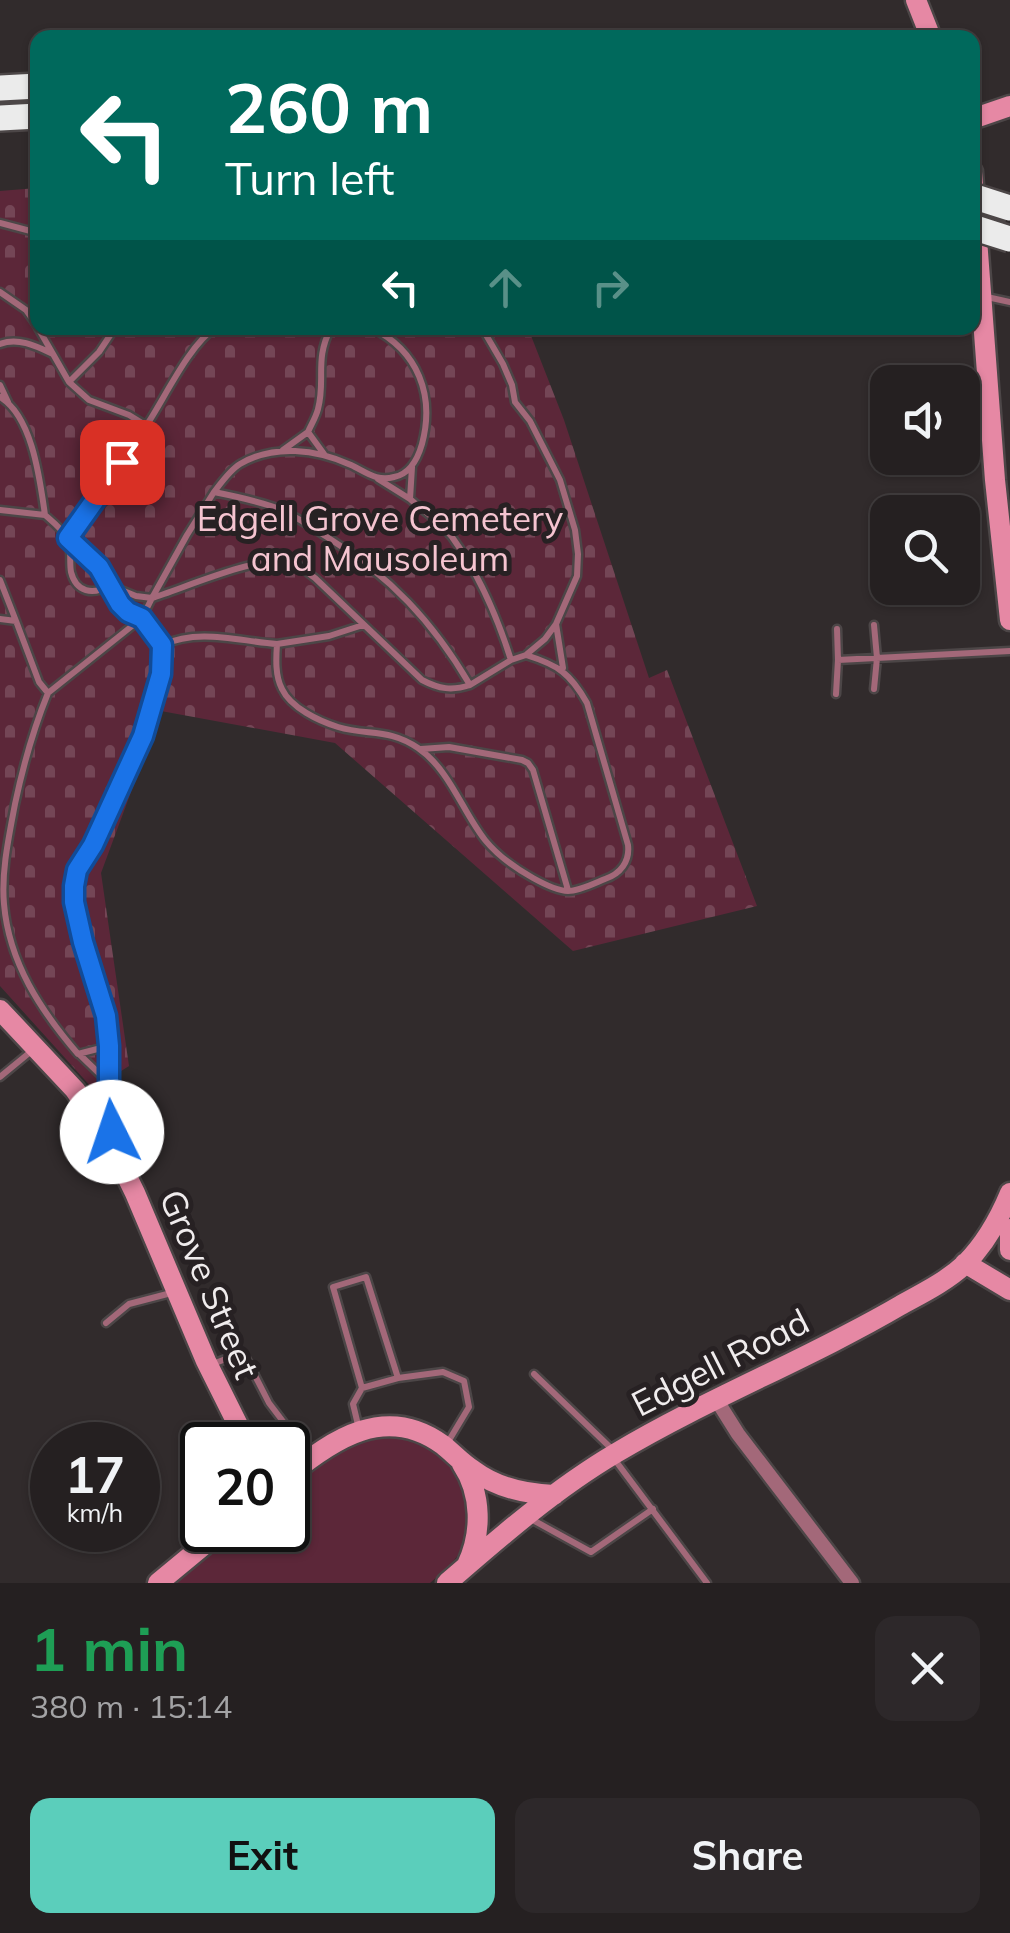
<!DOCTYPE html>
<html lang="en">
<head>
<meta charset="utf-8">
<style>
  body { margin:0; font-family:Mulish,sans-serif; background:#2d282a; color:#f1f3f6; height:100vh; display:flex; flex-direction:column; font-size:38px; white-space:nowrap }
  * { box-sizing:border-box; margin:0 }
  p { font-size:32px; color:#a3a3a5 }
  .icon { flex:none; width:55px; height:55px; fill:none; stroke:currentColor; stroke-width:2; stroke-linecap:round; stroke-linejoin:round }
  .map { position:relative; height:1583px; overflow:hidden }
  .sheet { display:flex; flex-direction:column; background:#252021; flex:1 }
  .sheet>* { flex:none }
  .guide { position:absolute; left:30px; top:30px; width:950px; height:305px; border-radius:20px; box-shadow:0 2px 8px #0004,0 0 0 2px #423e3f; background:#00695c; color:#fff; overflow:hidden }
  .controls { position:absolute; left:870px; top:365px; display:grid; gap:20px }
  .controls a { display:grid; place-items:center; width:110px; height:110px; border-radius:20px; background:#252021; box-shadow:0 2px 8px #0004,0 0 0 2px #423e3f; font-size:50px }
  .speed { position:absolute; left:30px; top:1422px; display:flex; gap:20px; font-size:50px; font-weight:700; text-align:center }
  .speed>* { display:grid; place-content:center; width:130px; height:130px; border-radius:50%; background:#252021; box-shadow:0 2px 8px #0004,0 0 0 2px #423e3f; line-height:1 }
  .speed small { font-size:25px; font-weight:400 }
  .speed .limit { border:5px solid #111; border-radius:15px; background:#fff; color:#111 }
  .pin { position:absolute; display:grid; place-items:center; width:85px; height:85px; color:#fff; margin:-42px; border-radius:20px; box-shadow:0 5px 15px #0006 }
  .me { position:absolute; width:110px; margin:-55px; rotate:356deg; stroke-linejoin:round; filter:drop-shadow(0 0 8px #0008) }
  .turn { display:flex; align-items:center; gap:35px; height:210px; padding:0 30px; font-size:45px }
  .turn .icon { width:130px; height:130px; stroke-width:2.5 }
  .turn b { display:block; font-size:70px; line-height:85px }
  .lanes { display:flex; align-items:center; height:95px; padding:0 30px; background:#0003; justify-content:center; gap:50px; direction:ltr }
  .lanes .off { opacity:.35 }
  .round { display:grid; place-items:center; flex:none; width:105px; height:105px; border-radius:20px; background:#2d282a }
  .summary { display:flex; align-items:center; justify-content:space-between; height:170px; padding:0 30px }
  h1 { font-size:60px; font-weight:700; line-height:75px; color:#1e9e55 }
  .cta { display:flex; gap:20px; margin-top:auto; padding:20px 30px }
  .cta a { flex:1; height:115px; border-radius:20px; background:#5bcebb; color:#111; font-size:40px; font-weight:700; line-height:115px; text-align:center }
  .cta a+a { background:#2d282a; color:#f1f3f6 }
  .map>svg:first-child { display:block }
  .cemetery { fill:url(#cemetery-stones) }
  .park { fill:#5c2739 }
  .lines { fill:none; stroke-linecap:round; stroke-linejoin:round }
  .lane-casing { stroke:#4c4647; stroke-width:11 }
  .street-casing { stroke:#4c4647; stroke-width:19 }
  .secondary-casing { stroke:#4c4647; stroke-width:25 }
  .highway-casing { stroke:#4c4647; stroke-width:30 }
  .lane { stroke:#a36879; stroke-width:6 }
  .street { stroke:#a36879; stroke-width:14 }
  .secondary { stroke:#e688a4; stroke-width:20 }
  .highway { stroke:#ebebeb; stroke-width:25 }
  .highway-bridge-casing { stroke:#4c4647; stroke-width:30; stroke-linecap:butt }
  .highway-bridge { stroke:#ebebeb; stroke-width:25 }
  .route-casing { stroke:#114b97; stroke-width:25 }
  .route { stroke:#1a73e8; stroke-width:18 }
  .labels { text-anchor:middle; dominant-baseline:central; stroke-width:10; stroke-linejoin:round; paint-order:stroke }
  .park-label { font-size:35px; fill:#f5c4d0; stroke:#272123 }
  .street-label { font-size:35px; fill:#f0eced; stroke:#272123 }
</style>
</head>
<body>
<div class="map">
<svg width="1010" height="1583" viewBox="0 0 1010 1583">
  <defs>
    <pattern id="cemetery-stones" width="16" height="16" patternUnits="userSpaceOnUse" patternTransform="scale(2.5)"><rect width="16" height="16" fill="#5c2739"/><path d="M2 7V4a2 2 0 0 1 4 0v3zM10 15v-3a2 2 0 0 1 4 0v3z" fill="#744656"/></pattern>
  </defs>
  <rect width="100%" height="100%" fill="#312b2c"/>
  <path class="cemetery" d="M 37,188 L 38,328 L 528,328 L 564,420 L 649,678 L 667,670 L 757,906 L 573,951 L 335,743 L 161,711 L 101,873 L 129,1066 L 93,1089 L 0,986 L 0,191 Z"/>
  <path class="park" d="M 383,1436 C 399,1437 415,1438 428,1446 C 458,1464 478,1509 465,1542 C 458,1560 444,1571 430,1583 L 175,1583 L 239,1530 L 288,1530 L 288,1490 C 318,1465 343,1442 383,1436 Z"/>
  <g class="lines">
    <defs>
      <path id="lane" d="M 0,223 L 38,233
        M 0,292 L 26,310 L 38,327
        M 987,297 L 1010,302
        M 115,328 L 99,352 L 69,382 L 89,400 L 129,415 L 147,426
        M 215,328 C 190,344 165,397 148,423 C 123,463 94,500 67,538 L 99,567 L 109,585 L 136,596 L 152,598 L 142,618 L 162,645 C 200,628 237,641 277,644 C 276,658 275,676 282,689 C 291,708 319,721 338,727 C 368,736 389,728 418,748 C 450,770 462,811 485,840 C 498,856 515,868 533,878 C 542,883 558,891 568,891 C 579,891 595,883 605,879 C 620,874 630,862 628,845 L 587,703 C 570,673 558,665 526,655 L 511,660 L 470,685 C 433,622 390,576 327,537 C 310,526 293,514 274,507 C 254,500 234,496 214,492 C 221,483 230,470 240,464 C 274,444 316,449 351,465 C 366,472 377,482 394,477 C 410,474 418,458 422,444 C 435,395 418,351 372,328
        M 482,328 L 503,364 L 512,385 L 515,402 L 530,421 L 560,480 L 575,530 L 578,554 L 577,576 L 556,624 L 563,668
        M 0,344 C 18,337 36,346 53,354 L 38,328
        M 53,354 L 69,382
        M 0,385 L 8,402
        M 0,397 C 33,417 40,481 45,515 L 0,510
        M 308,432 C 311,425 316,417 318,409 C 326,379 314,360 331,328
        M 283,450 L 308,432 L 324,454
        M 378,479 L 410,499 L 412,467
        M 214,492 L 187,535 L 152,598 C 183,589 268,550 296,564 C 302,567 309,574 315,578 L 422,680 C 439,689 452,691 470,685
        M 410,499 C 424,511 440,522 452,537 C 479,574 497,616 511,660
        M 0,580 L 16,621 L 0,619
        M 16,621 L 39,682 L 48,693 L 142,618 C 125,610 118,601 109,585 C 93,596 76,592 71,572 C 69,561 72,550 68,539 C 63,530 53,522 45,515
        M 837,629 L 838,660 L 1010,651
        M 277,644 L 329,636 L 363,625
        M 527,654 L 545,639 L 556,624
        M 874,689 L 877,658 L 874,625
        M 48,693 C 33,730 23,766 15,804 C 9,836 1,872 4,904 C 9,963 41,1011 78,1054 L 109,1046
        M 836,694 L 838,660
        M 421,749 L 449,747 L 522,760 L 528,763 L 533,770 L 568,890
        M 79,1054 L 109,1083
        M 0,1077 L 34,1049
        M 111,1133 C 117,1115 110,1099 109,1081 C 108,1058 111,1035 105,1012 C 95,976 71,924 74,886 C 75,866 91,850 99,832 C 128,770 159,715 162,645
        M 106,1323 L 129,1304 L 175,1292
        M 210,1365 L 239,1354 L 247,1360 L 269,1403 L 310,1457
        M 534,1374 L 615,1452
        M 362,1388 L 398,1378 L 443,1372 L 464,1381 L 469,1407 L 448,1442
        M 359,1429 L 353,1404 L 362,1388 L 333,1287 L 366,1277 L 398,1378
        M 615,1460 L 707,1583
        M 531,1519 L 591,1552 L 653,1509"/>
      <path id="street" d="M 716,1399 L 738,1434 L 852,1583"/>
      <path id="secondary" d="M 916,0 L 931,38
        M 972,119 L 1010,106
        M 972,172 L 995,480 L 1010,620
        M 0,1010 L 75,1090 L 108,1138 L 135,1193 L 206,1361 L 248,1445
        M 1010,1229 L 1010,1250
        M 965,1263 L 1010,1290
        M 462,1464 C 482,1494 482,1533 467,1565
        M 288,1476 C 333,1439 386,1403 443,1445 C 453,1453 462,1463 473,1470 C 497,1488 525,1494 554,1495
        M 158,1583 L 222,1530
        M 447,1583 C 500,1537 555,1489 616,1453 C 708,1398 809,1359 901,1305 C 923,1293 947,1281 965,1264 C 984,1245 1000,1217 1010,1193"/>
      <path id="highway" d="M 0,88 L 38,86
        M 0,118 L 38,116"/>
    </defs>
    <use href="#lane" class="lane-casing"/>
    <use href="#street" class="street-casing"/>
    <use href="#secondary" class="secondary-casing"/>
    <use href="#highway" class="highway-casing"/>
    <use href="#lane" class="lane"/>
    <use href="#street" class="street"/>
    <use href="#secondary" class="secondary"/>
    <use href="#highway" class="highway"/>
    <defs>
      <path id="highway-bridge" d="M 972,196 L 1010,208
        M 972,227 L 1010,239"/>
    </defs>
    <use href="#highway-bridge" class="highway-bridge-casing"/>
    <use href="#highway-bridge" class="highway-bridge"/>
  </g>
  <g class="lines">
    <defs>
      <path id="route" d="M 112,1132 L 114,1116 L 109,1083 L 109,1046 L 106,1016 L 83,942 L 74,902 L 74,886 L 77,870 L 93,845 L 143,736 L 161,674 L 162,645 L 142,618 L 128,612 L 120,604 L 99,567 L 68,538 L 122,462"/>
    </defs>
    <use href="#route" class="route-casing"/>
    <use href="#route" class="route"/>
  </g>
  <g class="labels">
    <g class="park-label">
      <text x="380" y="518">Edgell Grove Cemetery<tspan x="380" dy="40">and Mausoleum</tspan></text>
    </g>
    <g class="street-label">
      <text transform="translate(210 1284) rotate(67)">Grove Street</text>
      <text transform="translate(720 1362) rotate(-27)">Edgell Road</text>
    </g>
  </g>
</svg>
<div class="controls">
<a><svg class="icon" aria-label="sound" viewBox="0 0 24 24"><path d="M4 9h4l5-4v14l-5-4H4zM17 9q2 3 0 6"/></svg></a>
<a><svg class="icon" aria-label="search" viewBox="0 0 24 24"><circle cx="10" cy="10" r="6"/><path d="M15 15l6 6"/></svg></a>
</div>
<div class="speed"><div>17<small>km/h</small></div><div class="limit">20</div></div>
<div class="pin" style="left:122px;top:462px;background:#d93025"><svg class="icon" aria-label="arrive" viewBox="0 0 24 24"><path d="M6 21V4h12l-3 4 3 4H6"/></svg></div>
<svg class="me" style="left:112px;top:1132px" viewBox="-20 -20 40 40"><circle r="19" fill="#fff"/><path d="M0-13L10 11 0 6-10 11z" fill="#1a73e8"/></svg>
<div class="guide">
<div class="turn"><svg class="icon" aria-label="left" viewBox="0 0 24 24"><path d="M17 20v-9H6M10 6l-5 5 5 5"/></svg><div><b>260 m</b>Turn left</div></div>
<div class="lanes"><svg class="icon" aria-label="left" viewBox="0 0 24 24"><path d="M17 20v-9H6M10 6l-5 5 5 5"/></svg><svg class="icon off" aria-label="ahead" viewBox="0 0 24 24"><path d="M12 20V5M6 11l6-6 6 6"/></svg><svg class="icon off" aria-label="right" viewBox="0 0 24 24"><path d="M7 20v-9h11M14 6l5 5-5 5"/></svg></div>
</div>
</div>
<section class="sheet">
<div class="summary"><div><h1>1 min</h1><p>380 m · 15:14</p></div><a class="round"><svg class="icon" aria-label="close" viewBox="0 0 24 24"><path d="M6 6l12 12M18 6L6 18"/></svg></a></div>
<div class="cta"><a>Exit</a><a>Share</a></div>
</section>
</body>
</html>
